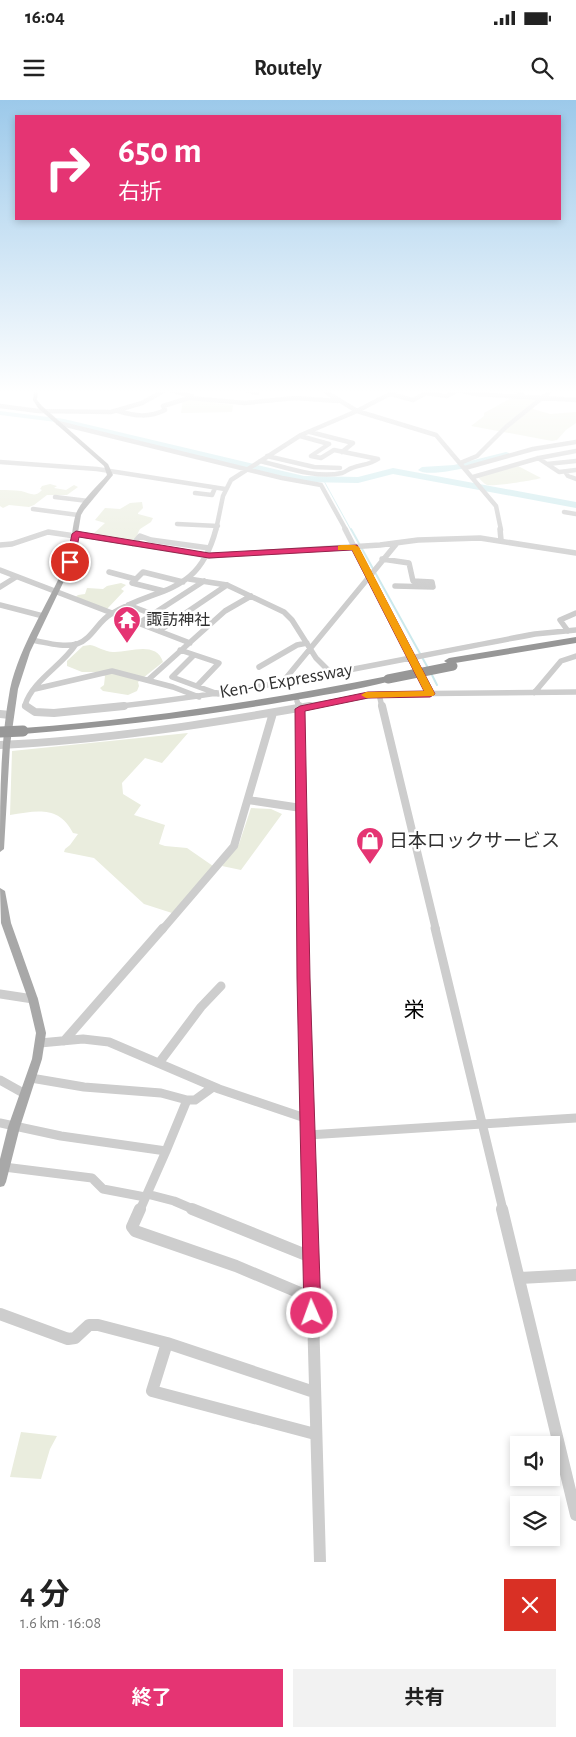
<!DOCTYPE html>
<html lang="ja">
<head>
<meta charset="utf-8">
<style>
  body { margin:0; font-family:"Alegreya Sans","Noto Sans JP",sans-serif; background:#f2f2f2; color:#222; height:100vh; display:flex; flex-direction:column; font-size:19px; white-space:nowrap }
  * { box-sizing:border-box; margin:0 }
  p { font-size:16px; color:#767676 }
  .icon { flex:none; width:28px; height:28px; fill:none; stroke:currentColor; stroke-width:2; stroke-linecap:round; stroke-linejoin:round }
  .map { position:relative; height:1462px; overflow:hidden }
  .panel { display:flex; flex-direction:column; background:#fff; flex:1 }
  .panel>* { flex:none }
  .top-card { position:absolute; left:15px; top:15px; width:546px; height:105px; border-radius:0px; box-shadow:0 2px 8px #0003; background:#e53473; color:#fff; overflow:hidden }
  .controls { position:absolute; left:510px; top:1336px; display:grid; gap:10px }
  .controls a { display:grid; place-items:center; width:50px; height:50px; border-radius:0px; background:#fff; box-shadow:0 2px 8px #0003; font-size:25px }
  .pin { position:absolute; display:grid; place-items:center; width:42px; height:42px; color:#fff; margin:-21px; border:2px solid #fff; border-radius:50%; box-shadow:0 1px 5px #0007 }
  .me { position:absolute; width:55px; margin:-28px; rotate:358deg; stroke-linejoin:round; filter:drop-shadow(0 0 4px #0008) }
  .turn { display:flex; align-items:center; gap:18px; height:105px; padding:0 20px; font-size:22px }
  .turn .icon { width:65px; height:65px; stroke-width:2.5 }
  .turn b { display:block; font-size:35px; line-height:42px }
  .round { display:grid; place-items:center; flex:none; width:52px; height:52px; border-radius:0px; background:#f2f2f2 }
  .headline { display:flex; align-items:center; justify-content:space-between; height:85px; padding:0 20px }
  h1 { font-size:30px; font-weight:700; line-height:38px }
  .button { display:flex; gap:10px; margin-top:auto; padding:10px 20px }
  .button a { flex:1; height:58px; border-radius:0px; background:#e53473; color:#fff; font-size:20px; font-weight:700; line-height:58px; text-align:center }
  .button a+a { background:#f2f2f2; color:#222 }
  .status { display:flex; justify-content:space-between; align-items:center; height:35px; padding:0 25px; background:#fff; direction:ltr }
  .status svg { height:14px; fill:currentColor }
  header { display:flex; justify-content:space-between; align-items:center; height:65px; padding:0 20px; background:#fff; font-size:22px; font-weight:700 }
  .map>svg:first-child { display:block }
  .green { fill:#eaedde }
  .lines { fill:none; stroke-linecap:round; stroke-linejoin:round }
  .stream-far1 { stroke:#cbe9ec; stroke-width:1 }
  .stream { stroke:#cbe9ec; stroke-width:2 }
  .river { fill:#cbe9ec; fill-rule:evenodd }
  .minor-far4 { stroke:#cdcdcd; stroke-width:4.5 }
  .minor-far3 { stroke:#cdcdcd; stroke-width:5.5 }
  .minor-far2 { stroke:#cdcdcd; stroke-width:8 }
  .minor-far1 { stroke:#cdcdcd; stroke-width:9 }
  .minor { stroke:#cdcdcd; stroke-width:12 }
  .major { fill:#a8a8a8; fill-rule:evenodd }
  .highway { fill:#979797; fill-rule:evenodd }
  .highway-bridge-far1 { stroke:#979797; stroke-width:9 }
  .highway-bridge { stroke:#979797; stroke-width:11 }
  .route { fill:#e53473; stroke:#95224b }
  .slow { fill:#f59e0b }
  .labels { text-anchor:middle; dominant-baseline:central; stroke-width:5; stroke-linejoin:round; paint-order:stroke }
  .far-poi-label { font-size:16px; fill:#303030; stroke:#fff; text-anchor:start }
  .street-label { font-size:19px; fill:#303030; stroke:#fff }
  .poi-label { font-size:19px; fill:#303030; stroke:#fff; text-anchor:start }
  .quarter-label { font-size:21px; fill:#000; stroke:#fff }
</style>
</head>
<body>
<div class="status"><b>16:04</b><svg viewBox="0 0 49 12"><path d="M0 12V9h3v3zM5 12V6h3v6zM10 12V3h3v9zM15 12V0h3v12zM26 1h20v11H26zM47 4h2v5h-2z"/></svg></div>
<header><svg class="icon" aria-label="menu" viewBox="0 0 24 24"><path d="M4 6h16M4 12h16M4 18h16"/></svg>Routely<svg class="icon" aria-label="search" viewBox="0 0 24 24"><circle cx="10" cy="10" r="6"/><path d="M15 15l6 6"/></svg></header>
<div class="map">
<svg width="576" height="1462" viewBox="0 0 576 1462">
  <rect width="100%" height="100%" fill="#fff"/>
  <path class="green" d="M 513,297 L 537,300 L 533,309 L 550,314 L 576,312 L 576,323 L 566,330 L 557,340 L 552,341 L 471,326 L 484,316 L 484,313 Z
    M 183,300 L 211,301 L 214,303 L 233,305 L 232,312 L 181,313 Z
    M 518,366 L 541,378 C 536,380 491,387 487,385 C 484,384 481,380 478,377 Z
    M 50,384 L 57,386 L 54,388 L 66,390 L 74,385 L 78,387 L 67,395 L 47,395 L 34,405 L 29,407 L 9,405 L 3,408 L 0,406 L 0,390 C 7,390 14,390 21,391 C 30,393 35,398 42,390 L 40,389 L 42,386 Z
    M 142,402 L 143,408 L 138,413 L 138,414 L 153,418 L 151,422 L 140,429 C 136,436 139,437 129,442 L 92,435 L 105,423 L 95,420 L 105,408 L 120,409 L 130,403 Z
    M 121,483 L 126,485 L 121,489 L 124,491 L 107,509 L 74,498 L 78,495 L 85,494 L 87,488 L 103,489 L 107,486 Z
    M 90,545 C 97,546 105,552 113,552 C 128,553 156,540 163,562 L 138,582 L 139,586 L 137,591 L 128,595 L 103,591 L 100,588 L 104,585 L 105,576 L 98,572 L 82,572 L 67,566 L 67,561 L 83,546 Z
    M 188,633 L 162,663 L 145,658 L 122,683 L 123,694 L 141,705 L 134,715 L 165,725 L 159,744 L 165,746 L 187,748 L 213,766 L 172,813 L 144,804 L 94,758 L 64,752 L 65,749 L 70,745 L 78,734 L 73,733 C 59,705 36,711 10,715 L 12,651 Z
    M 251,708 L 271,709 L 282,714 L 241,770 L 222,766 L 239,744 Z
    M 21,1332 L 57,1336 L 50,1349 L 41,1379 L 10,1377 Z"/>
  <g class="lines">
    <path class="stream-far1" d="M 324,381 L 351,430"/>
    <path class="stream" d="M 351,429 L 428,568
      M 431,573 L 437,585"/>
    <path class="river" d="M 0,311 L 64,319 L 304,376 L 358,377 L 393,368 L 576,402 L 576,408 L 393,374 L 358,383 L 304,382 L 64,323 L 0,315 Z
      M 506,352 L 509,353 L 509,357 C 492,361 430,380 418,370 L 422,367 L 454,365 Z"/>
    <path class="minor-far4" d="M 167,289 L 192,296
      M 238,289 L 257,293
      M 321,289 L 357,311 L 436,335 L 496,406 L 501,430
      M 449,289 L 477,294 L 576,300
      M 508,289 L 522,293
      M 571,289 L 576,290
      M 391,294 L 413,300 L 426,293 L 447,296 L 456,291
      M 0,306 L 38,311 L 111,312 L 142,303 L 167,289
      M 118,311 C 135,316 149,318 165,310 L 163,306 L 189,298 L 245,303 L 295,298 L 338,301
      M 58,323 L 282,378 L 321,385 L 346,430
      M 310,332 L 353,343 L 342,352
      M 267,356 L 314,367 L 340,368
      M 538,358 L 559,372 L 576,370
      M 260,361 C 285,367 316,379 342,373 C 346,372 348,369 352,368 C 362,364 369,365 378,359 L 334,350 L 321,358 L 311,356 L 329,344 L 300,336
      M 0,362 L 97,369 L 225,389
      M 460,363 L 477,356 L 506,327 L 553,289
      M 547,364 L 576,361
      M 465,368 L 533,349 L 576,342
      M 566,373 L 568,376 L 576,379
      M 473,377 L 539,358 L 576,351
      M 195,393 L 212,395 L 215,388
      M 55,397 L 88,401
      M 33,409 L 78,415
      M 564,412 L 576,414
      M 177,424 L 218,426
      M 216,430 L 223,396 L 231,380 L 301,335 L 357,311 L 399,289"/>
    <path class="minor-far3" d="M 345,429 L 430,594
      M 500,429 L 501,440
      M 75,434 L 209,456 L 380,445 L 418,440 L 480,438 L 576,453
      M 133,444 L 140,436 L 151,440 L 209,448
      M 0,445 L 12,444 L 48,432 L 75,436
      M 382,459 L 409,463 L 413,481 L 432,482 L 433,487 L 395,486
      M 0,470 L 190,543
      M 109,472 L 135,479
      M 189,479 L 227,485 L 284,512 L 292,520 L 316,558 L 332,574
      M 0,487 L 16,477
      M 164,491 L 132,483 L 143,472 L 183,482
      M 0,505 L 43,516
      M 128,505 L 152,514
      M 139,523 L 204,481
      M 159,531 L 227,485
      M 568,531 L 560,520 L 576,513
      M 31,540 C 45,542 62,548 77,544 C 92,539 98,521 111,514 C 159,485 198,497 216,429
      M 180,550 L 219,563 L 197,586
      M 194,555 L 172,577 L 218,594
      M 259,567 L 297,545 L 307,543
      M 148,580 L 225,511 L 251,496
      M 289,588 L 286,578 L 397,443
      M 35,589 L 112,571 L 173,587 L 199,597
      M 534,593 L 561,561 L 576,556
      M 297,601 L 299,607
      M 28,607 L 25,605 C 33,580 62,566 76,544
      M 112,607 C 255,592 394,560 535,534 L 576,530
      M 303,607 L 379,594
      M 382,607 L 379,594 L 576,592"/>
    <path class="minor-far2" d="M 26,606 L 35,612 L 54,613 L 124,606
      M 299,606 L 303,830
      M 382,606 L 436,830
      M 0,614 L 10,615
      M 0,645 C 105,640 207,624 310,606
      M 248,700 L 301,708
      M 162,830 L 234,746 L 273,613"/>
    <path class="minor-far1" d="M 303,828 L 310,1110
      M 435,828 L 503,1110
      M 0,894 L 33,899
      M 64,941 L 163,828
      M 40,943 L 83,939 L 109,942 L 219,989 L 308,1019
      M 159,963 L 201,907 L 221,886
      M 31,978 L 84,987 L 161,993 L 187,1000 L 195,1000 L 213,987
      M 0,980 L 25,994
      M 0,1023 L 61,1036 L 166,1051 L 187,1000
      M 308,1035 L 576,1018
      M 4,1067 L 92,1078 L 103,1089 L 145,1097
      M 147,1094 L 166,1051
      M 140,1110 L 147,1094 L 174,1101 L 195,1110"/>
    <path class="minor" d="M 140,1109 L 132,1127 L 135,1131 L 236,1166 L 312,1198
      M 192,1109 L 311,1157
      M 310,1109 L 320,1462
      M 502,1109 L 576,1415
      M 520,1178 L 576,1175
      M 0,1214 L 68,1239 L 75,1238 L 89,1225 L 98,1225 L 167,1243
      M 314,1292 L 167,1243 L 152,1291 L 315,1334"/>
    <path class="major" d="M 34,289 L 38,289 L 37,300 L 42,306 L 108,364 L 113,375 L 84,410 L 81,415 L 73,462 L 30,552 L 18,589 L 10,645 L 4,749 L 0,752 C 0,698 0,643 10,589 C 20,545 47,506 65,465 C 72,450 71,432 75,417 C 78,403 98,386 107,375 L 104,366 L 38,308 L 33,300 Z
      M 0,788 L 5,791 L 11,823 L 38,899 L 46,933 L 42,959 L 20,1027 L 6,1082 L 4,1086 L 0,1087 L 0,1059 L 8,1027 L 32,959 L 36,933 L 28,899 L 1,823 Z"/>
    <path class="highway" d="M 576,537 L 576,543 L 449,564 L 444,561 L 449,558 Z
      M 388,576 L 391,577 L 391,581 C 356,590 319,596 283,602 C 197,617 110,627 23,634 L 18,631 L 23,628 C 146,619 267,600 388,576 Z"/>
    <path class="highway-bridge-far1" d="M 388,579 L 453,566"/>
    <path class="highway-bridge" d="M 0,632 L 23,631"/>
  </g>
  <linearGradient id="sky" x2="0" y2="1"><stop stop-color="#9cc9ea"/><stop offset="0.59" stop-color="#fff"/><stop offset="1" stop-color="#fff" stop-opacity="0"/></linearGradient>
  <rect width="576" height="494" fill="url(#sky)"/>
  <path class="route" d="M 76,431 L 209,453 L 357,445 L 435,594 L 430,597 L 368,598 L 305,611 L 310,878 L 321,1213 L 318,1219 L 312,1221 L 307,1219 L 304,1213 L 297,878 L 295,609 L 300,606 L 368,592 L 424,591 L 352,450 L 209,458 L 79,437 L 74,462 L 70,465 L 66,462 L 72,434 Z"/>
  <path class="slow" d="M 341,445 L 355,445 L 359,447 L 435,594 L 433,596 L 366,598 L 361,595 L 366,592 L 424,591 L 352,450 L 338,450 L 338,446 Z"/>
  <defs>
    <symbol id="temple-pin" viewBox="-11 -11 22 30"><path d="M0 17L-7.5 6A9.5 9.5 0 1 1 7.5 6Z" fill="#e53473" stroke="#fff"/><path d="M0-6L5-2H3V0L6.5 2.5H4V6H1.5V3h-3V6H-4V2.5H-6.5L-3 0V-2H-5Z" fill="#fff"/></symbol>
    <symbol id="shop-pin" viewBox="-11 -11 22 30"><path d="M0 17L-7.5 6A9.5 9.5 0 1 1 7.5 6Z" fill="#e53473" stroke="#fff"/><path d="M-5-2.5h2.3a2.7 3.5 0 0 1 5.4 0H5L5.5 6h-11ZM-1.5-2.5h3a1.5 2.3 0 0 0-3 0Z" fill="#fff"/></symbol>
  </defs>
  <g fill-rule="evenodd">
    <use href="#temple-pin" x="111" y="504" width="32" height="43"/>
    <use href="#shop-pin" x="354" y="725" width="32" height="43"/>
  </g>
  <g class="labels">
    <g class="far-poi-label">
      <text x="146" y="520">諏訪神社</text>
    </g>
    <g class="street-label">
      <text transform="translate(286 581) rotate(-10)">Ken-O Expressway</text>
    </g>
    <g class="poi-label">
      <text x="389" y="741">日本ロックサービス</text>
    </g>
    <g class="quarter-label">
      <text x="414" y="910">栄</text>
    </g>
  </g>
</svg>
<div class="controls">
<a><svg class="icon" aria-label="sound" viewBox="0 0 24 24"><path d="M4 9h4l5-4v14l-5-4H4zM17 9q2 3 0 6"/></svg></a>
<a><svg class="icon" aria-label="layers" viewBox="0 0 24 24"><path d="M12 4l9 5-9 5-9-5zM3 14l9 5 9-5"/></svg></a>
</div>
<div class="pin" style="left:70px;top:462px;background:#d93025"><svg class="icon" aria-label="arrive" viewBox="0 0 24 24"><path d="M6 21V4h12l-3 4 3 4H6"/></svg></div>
<svg class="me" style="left:312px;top:1213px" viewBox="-20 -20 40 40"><circle r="17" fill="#e53473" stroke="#fff" stroke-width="3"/><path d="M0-11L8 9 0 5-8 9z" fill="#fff"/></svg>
<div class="top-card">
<div class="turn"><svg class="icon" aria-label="right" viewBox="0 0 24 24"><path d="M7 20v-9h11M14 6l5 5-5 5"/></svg><div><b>650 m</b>右折</div></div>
</div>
</div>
<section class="panel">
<div class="headline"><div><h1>4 分</h1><p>1.6 km · 16:08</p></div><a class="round" style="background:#d93025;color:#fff"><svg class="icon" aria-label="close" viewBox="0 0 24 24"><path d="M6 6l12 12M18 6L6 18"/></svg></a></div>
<div class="button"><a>終了</a><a>共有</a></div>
</section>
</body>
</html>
